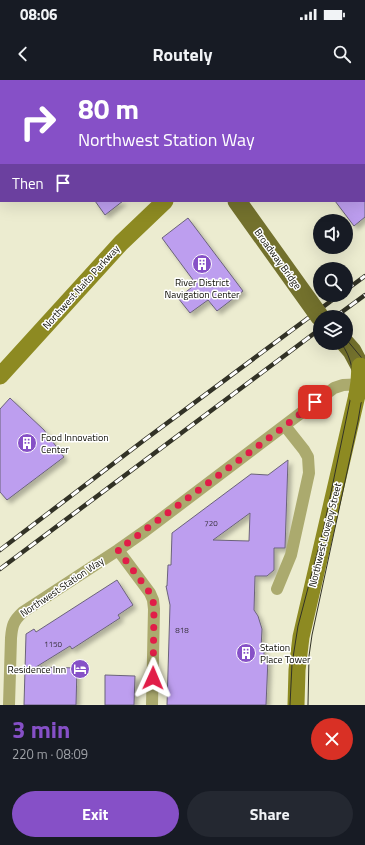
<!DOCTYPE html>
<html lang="en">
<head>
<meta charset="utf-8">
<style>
  body { margin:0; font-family:"Titillium Web",sans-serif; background:#242831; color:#f1f3f6; height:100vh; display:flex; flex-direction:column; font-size:15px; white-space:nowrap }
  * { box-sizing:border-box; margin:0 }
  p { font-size:13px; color:#9ea1a6 }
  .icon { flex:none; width:22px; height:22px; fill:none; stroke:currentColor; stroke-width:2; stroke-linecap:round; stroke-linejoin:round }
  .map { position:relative; height:625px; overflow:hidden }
  .details { display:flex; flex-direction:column; background:#171b24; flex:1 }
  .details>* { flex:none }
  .guide { position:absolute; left:0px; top:0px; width:365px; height:122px; box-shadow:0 4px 16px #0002; background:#8650c7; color:#fff; overflow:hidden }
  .fabs { position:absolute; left:313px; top:134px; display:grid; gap:8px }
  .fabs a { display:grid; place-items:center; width:40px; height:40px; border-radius:50%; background:#171b24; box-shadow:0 4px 16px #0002; font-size:20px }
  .pin { position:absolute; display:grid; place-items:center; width:34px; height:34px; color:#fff; margin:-17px; border-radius:8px; box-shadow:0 2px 6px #0006 }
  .me { position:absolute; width:44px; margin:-22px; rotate:1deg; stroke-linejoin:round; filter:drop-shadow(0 0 3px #0008) }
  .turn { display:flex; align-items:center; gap:14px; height:84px; padding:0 12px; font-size:18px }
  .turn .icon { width:52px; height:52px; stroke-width:2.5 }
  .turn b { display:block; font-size:28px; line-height:34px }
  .then { display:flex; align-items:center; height:38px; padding:0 12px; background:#0003; gap:8px; font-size:15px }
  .round { display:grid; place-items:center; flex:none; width:42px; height:42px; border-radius:21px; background:#242831 }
  .head { display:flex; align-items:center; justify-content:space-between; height:68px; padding:0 12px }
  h1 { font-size:24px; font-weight:700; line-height:30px; color:#8650c7 }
  .button { display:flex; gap:8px; margin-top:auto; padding:8px 12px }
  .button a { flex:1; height:46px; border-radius:24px; background:#8650c7; color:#fff; font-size:16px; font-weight:700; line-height:46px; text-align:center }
  .button a+a { background:#242831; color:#f1f3f6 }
  .status { display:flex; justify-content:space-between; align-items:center; height:28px; padding:0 20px; background:#171b24; direction:ltr }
  .status svg { height:11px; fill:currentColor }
  header { display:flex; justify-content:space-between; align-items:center; height:52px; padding:0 12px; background:#171b24; font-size:18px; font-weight:700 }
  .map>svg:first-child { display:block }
  .water { fill:#c3c263; stroke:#8d8c47 }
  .building { fill:#bd9eef; stroke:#6b637a; fill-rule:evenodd; filter:url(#shadow) }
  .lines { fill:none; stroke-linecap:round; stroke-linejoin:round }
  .street { stroke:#abaa6e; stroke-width:12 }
  .secondary { stroke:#8d8a22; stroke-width:17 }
  .primary { stroke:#73712d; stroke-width:19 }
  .tram { stroke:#323226; stroke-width:1 }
  .rail-casing { stroke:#323226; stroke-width:4.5 }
  .rail { stroke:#fff; stroke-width:3; stroke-dasharray:9; stroke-linecap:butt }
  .secondary-bridge { stroke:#8d8a22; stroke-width:17 }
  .primary-bridge { stroke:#73712d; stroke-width:19 }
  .route { stroke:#e11d48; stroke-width:7; stroke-dasharray:0 12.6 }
  .labels { text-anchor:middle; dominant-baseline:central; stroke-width:3; stroke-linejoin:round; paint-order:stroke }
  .number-label { font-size:8px; fill:#3a3340 }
  .street-label { font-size:10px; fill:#0f0f06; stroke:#fff }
  .poi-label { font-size:10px; fill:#0f0f06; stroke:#fff; text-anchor:start }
</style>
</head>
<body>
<div class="status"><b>08:06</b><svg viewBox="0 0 49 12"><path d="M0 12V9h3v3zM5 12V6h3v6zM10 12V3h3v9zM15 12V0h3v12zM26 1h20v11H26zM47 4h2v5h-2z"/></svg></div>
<header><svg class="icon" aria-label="back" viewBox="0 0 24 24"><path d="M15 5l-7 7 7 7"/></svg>Routely<svg class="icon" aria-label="search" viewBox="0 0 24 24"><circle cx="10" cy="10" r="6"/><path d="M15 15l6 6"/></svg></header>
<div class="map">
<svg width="365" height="625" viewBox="0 0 365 625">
  <defs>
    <filter id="shadow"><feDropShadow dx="3.5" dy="3.5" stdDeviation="2" flood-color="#0004"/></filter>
  </defs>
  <rect width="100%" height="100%" fill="#ececd0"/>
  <path class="water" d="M 0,0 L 77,0 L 1,1 L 0,103 Z"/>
  <path class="building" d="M 95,121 L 123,121 L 105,135 Z
    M 335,121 L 365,121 L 365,137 L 354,146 Z
    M 188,138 L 243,211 L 217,231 L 208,220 L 190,233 L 178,218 L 196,204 L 162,158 Z
    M 10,318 L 44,350 L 64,377 L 7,420 L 0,412 L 0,329 Z
    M 288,380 L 285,468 L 274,468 L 274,490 L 267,496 L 255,496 L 254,530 L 258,536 L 262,549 L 261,569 L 264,569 L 264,578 L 268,578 L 266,625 L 167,625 L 170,525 L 166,506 L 167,506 L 168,485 L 171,485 L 172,453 L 251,394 L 268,395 ZM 250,433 L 249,461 L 213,460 Z
    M 117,500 L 133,525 L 118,535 L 120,538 L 72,569 L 70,566 L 36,587 L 77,588 L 76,625 L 24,625 L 26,554 L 34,549 L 36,552 Z
    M 105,595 L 135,596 L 134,625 L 105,625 Z"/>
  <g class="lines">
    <path class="street" d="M 118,470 L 150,513 L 153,520 L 154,529 L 152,625
      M 277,509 L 291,475 L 309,393 L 308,377 L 304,370 L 285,346
      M 9,625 L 11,558 C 12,546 13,541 23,532 L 118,470 L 145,451 L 334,308 L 343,305 L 365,304"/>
    <path class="secondary" d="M 326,1 L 327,0
      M 0,296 L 121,163 L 165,121
      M 296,625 L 297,590 L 301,557 L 357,315"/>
    <path class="primary" d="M 151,0 L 151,1
      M 345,263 L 352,271 L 360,286 L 365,288"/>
    <path class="tram" d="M 147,0 L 148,1
      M 154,0 L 155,1
      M 234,121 L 320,241
      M 310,219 L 326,237
      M 346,259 L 361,277 L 365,290
      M 290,625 L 292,584 L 298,546 L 323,451 L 352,311 C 354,293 352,278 341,263
      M 308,625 L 309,576 L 312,555 L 358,341 L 365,300"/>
    <defs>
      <path id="rail" d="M 346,210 L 365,196
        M 335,237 L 365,215
        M 0,470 L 143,361 L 339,215
        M 0,489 L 320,249"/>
    </defs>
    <use href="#rail" class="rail-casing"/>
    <use href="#rail" class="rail"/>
    <path class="secondary-bridge" d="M 357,315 L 359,302 L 360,286"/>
    <path class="primary-bridge" d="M 237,121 L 320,237"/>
  </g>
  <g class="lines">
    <path class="route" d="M 153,598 L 154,529 L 153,520 L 150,513 L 118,470 L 285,346 L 315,322"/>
  </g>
  <defs>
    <symbol id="building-disc" viewBox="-11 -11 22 22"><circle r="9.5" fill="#8650c7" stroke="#fff"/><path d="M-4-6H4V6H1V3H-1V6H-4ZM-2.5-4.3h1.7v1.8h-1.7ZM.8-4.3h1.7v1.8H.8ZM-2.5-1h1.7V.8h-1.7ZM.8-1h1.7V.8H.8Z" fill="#fff"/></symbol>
    <symbol id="hotel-disc" viewBox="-11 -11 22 22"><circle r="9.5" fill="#8650c7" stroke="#fff"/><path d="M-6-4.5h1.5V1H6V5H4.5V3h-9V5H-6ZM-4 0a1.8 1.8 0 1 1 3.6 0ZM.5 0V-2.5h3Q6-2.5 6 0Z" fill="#fff"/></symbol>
  </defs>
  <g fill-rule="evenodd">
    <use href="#building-disc" x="191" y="173" width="22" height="22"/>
    <use href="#building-disc" x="16" y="352" width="22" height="22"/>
    <use href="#building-disc" x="235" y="562" width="22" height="22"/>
    <use href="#hotel-disc" x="69" y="578" width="22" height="22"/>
  </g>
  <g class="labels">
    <g class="number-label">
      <text x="211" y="443">720</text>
      <text x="182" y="550">818</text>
      <text x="53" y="564">1150</text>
    </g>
    <g class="street-label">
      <text transform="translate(278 179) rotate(54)">Broadway Bridge</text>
      <text transform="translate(81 207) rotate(-48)">Northwest Naito Parkway</text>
      <text transform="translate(325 455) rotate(-76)">Northwest Lovejoy Street</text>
      <text transform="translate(62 507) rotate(-34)">Northwest Station Way</text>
    </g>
    <g class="poi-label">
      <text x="202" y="202" text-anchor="middle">River District<tspan x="202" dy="12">Navigation Center</tspan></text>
      <text x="41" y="357">Food Innovation<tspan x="41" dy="12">Center</tspan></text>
      <text x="260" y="567">Station<tspan x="260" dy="12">Place Tower</tspan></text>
      <text x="66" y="589" text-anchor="end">Residence Inn</text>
    </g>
  </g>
</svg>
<div class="fabs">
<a><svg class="icon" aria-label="sound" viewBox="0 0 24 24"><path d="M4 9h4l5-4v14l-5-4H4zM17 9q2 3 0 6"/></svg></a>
<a><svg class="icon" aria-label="search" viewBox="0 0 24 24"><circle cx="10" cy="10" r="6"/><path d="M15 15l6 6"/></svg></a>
<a><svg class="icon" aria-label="layers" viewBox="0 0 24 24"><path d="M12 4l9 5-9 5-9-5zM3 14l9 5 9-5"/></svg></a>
</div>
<div class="pin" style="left:315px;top:322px;background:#d93025"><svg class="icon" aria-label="arrive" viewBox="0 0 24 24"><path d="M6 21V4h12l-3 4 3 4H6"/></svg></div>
<svg class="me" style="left:153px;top:598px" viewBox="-20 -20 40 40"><path d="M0-17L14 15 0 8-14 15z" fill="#e11d48" stroke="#fff" stroke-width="4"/></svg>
<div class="guide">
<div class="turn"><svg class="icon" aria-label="right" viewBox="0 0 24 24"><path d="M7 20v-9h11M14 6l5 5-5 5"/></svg><div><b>80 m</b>Northwest Station Way</div></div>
<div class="then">Then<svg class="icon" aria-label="arrive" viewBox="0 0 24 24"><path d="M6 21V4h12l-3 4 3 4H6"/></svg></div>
</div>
</div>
<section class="details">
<div class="head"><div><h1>3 min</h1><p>220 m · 08:09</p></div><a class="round" style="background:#d93025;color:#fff"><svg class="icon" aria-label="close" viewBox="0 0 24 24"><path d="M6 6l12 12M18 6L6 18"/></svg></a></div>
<div class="button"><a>Exit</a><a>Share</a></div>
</section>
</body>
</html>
